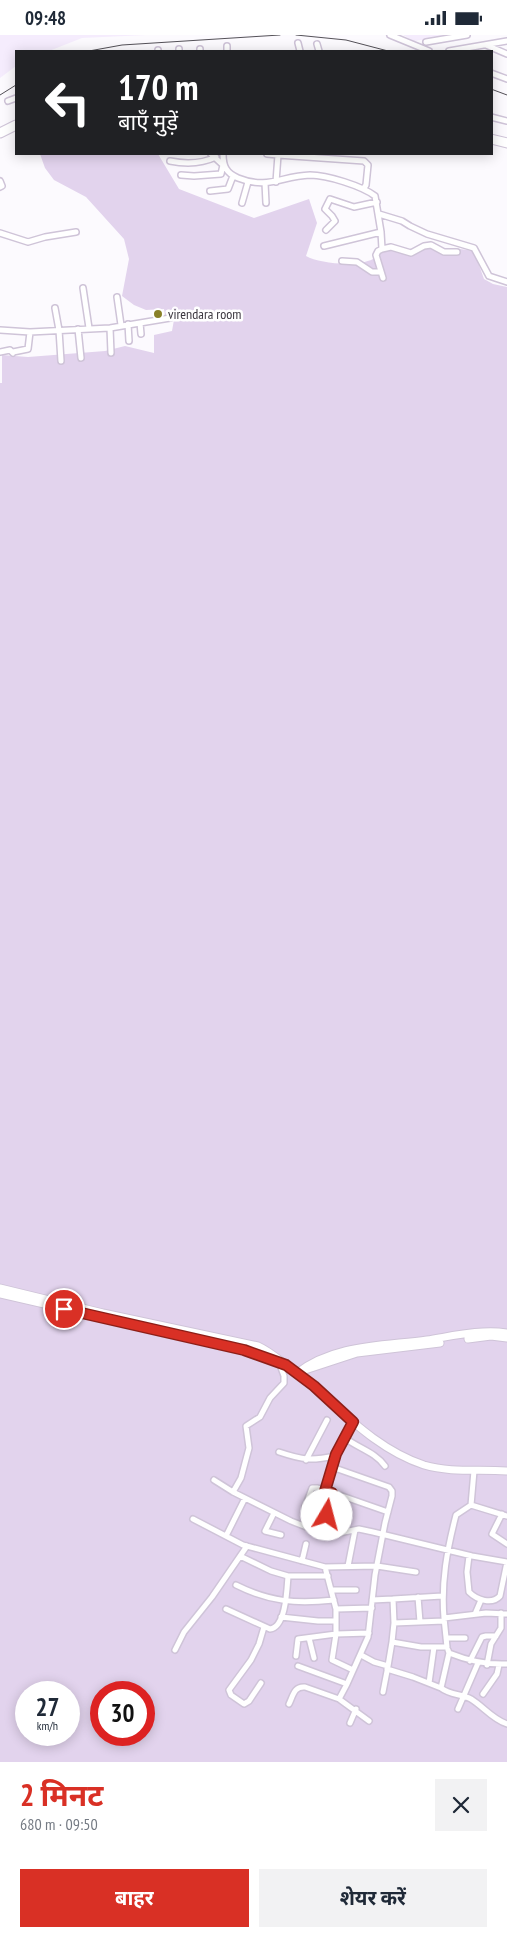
<!DOCTYPE html>
<html lang="hi">
<head>
<meta charset="utf-8">
<style>
  body { margin:0; font-family:"PT Sans Narrow","Noto Sans Devanagari",sans-serif; background:#f2f2f3; color:#1f2937; height:100vh; display:flex; flex-direction:column; font-size:19px; white-space:nowrap }
  * { box-sizing:border-box; margin:0 }
  p { font-size:16px; color:#747a83 }
  .icon { flex:none; width:28px; height:28px; fill:none; stroke:currentColor; stroke-width:2; stroke-linecap:round; stroke-linejoin:round }
  .map { position:relative; height:1727px; overflow:hidden }
  .sheet { display:flex; flex-direction:column; background:#fff; flex:1 }
  .sheet>* { flex:none }
  .hud { position:absolute; left:15px; top:15px; width:478px; height:105px; border-radius:0px; box-shadow:0 2px 12px #0003; background:#202124; color:#fff; overflow:hidden }
  .speed { position:absolute; left:15px; top:1646px; display:flex; gap:10px; font-size:25px; font-weight:700; text-align:center }
  .speed>* { display:grid; place-content:center; width:65px; height:65px; border-radius:50%; background:#fff; box-shadow:0 2px 12px #0003; line-height:1 }
  .speed small { font-size:12px; font-weight:400 }
  .speed .limit { border:8px solid #d22; background:#fff; color:#111 }
  .pin { position:absolute; display:grid; place-items:center; width:42px; height:42px; color:#fff; margin:-21px; border:2px solid #fff; border-radius:50%; box-shadow:0 1px 5px #0007 }
  .me { position:absolute; width:55px; margin:-28px; rotate:8deg; stroke-linejoin:round; filter:drop-shadow(0 0 4px #0008) }
  .turn { display:flex; align-items:center; gap:18px; height:105px; padding:0 20px; font-size:22px }
  .turn .icon { width:65px; height:65px; stroke-width:2.5 }
  .turn b { display:block; font-size:35px; line-height:42px }
  .round { display:grid; place-items:center; flex:none; width:52px; height:52px; border-radius:0px; background:#f2f2f3 }
  .summary { display:flex; align-items:center; justify-content:space-between; height:85px; padding:0 20px }
  h1 { font-size:30px; font-weight:700; line-height:38px; color:#d93025 }
  .cta { display:flex; gap:10px; margin-top:auto; padding:10px 20px }
  .cta a { flex:1; height:58px; border-radius:0px; background:#d93025; color:#fff; font-size:20px; font-weight:700; line-height:58px; text-align:center }
  .cta a+a { background:#f2f2f3; color:#1f2937 }
  .status { display:flex; justify-content:space-between; align-items:center; height:35px; padding:0 25px; background:#fff; direction:ltr }
  .status svg { height:14px; fill:currentColor }
  .map>svg:first-child { display:block }
  .built { fill:#f5ecfd }
  .green { fill:#e2d3ed; fill-rule:evenodd }
  .lines { fill:none; stroke-linecap:round; stroke-linejoin:round }
  .street-casing { stroke:#cfc4d8; stroke-width:8 }
  .secondary-casing { stroke:#cfc4d8; stroke-width:9 }
  .highway-casing { stroke:#cfc4d8; stroke-width:11 }
  .street { stroke:#fff; stroke-width:5 }
  .secondary { stroke:#fff; stroke-width:7 }
  .highway { stroke:#fff; stroke-width:9 }
  .rail { stroke:#545158; stroke-width:1 }
  .route-casing { stroke:#8d1f18; stroke-width:12 }
  .route { stroke:#d93025; stroke-width:9 }
  .poi-dot { fill:#898028; stroke:#fff; stroke-width:2 }
  .labels { text-anchor:middle; dominant-baseline:central; stroke-width:5; stroke-linejoin:round; paint-order:stroke }
  .poi-label { font-size:14px; fill:#3b373f; stroke:#fff; text-anchor:start }
</style>
</head>
<body>
<div class="status"><b>09:48</b><svg viewBox="0 0 49 12"><path d="M0 12V9h3v3zM5 12V6h3v6zM10 12V3h3v9zM15 12V0h3v12zM26 1h20v11H26zM47 4h2v5h-2z"/></svg></div>
<div class="map">
<svg width="507" height="1727" viewBox="0 0 507 1727">
  <rect width="100%" height="100%" fill="#fcfafe"/>
  <path class="built" d="M 0,0 L 146,0 L 82,3 L 49,16 L 16,16 L 16,31 L 0,43 Z
    M 403,0 L 455,0 L 414,6 Z"/>
  <path class="green" d="M 40,119 L 158,119 L 179,154 L 254,183 L 309,164 L 317,188 L 306,221 C 320,229 358,232 373,224 C 377,222 381,217 385,213 L 416,216 L 433,209 L 448,216 L 460,214 L 474,216 L 484,244 L 493,249 L 507,252 L 507,1727 L 0,1727 L 0,348 L 2,348 L 2,320 L 28,322 L 105,316 L 125,311 L 154,318 L 154,300 L 172,296 L 175,279 L 165,280 L 164,274 L 146,275 L 134,270 L 122,261 L 129,224 L 124,204 L 86,162 L 54,145 L 45,133 ZM 26,1658 L 69,1658 L 69,1700 L 26,1700 ZM 101,1658 L 144,1658 L 144,1700 L 101,1700 Z"/>
  <g class="lines">
    <defs>
      <path id="street" d="M 390,0 L 429,16
        M 426,7 L 467,0
        M 298,8 L 300,16
        M 317,9 L 319,16
        M 486,10 L 507,19
        M 179,14 L 179,16
        M 158,15 L 158,16
        M 200,16 L 200,14
        M 227,16 L 227,11
        M 449,16 L 507,6
        M 491,38 L 507,44
        M 8,66 L 16,63
        M 491,82 L 507,86
        M 223,119 C 223,131 226,138 238,143 C 268,155 281,141 310,140 C 327,140 362,151 375,161 L 381,197 L 324,211
        M 267,119 L 278,120 L 276,147
        M 278,120 L 364,126 L 368,130 L 366,150 L 364,153
        M 170,126 C 185,129 201,129 216,122
        M 181,140 L 194,141 L 221,139 L 223,130 L 211,119
        M 0,146 L 2,151 L 0,152
        M 265,148 L 266,168
        M 210,156 L 228,154 L 233,141
        M 242,168 L 248,147
        M 379,179 L 402,186 L 410,191 L 427,199 L 474,213 L 489,241 L 507,247
        M 326,195 L 335,186 L 332,181 L 325,174 L 330,164 L 354,172 L 377,167
        M 381,197 L 382,214 L 391,212 L 411,218 L 424,211 L 431,210 L 444,217 L 457,217
        M 0,198 L 28,207 L 45,202 L 76,197
        M 382,214 L 378,216 L 376,220 L 383,243
        M 342,226 L 357,227 L 372,237 L 380,237
        M 83,253 L 89,293
        M 117,262 L 121,290
        M 55,273 L 59,295 L 61,326
        M 140,288 L 141,299
        M 128,289 L 129,306
        M 110,293 L 111,318
        M 78,294 L 81,323
        M 0,295 L 30,297 L 110,293 L 170,283
        M 0,317 L 10,315 L 13,318
        M 13,317 L 28,314 L 30,297
        M 279,1327 L 284,1341 L 284,1348 L 270,1363 L 260,1382 L 246,1391 L 249,1413 L 241,1443 L 233,1457 L 291,1486 L 322,1498 L 334,1499 L 359,1494 L 373,1497 L 472,1521 L 507,1527
        M 345,1403 C 358,1413 375,1417 385,1431
        M 279,1417 C 303,1425 311,1426 335,1421
        M 306,1425 L 327,1385
        M 332,1432 L 325,1455 L 388,1477
        M 474,1436 L 471,1470 L 507,1481
        M 214,1445 L 233,1457
        M 471,1470 L 456,1480 C 447,1515 441,1547 444,1583 L 486,1578 L 507,1579
        M 305,1472 L 312,1453 L 317,1453 L 325,1455
        M 274,1478 L 265,1496 L 281,1500
        M 502,1479 L 492,1499 L 507,1509
        M 327,1480 L 332,1458
        M 193,1484 L 243,1510 L 325,1532 L 377,1531 L 416,1537
        M 226,1501 L 245,1463
        M 240,1521 L 271,1536 L 288,1541 L 328,1541
        M 469,1521 L 467,1537 L 469,1557 C 477,1565 492,1570 500,1561 L 507,1527
        M 302,1526 L 306,1509
        M 348,1531 L 355,1495
        M 325,1532 L 336,1574 L 372,1573
        M 236,1550 C 270,1567 296,1569 334,1565
        M 331,1555 L 356,1555
        M 442,1561 L 393,1564 L 394,1588 L 392,1607 L 421,1612 L 447,1612 L 444,1583
        M 418,1562 L 420,1587
        M 372,1565 L 393,1564
        M 226,1574 L 270,1594 C 286,1592 287,1554 288,1541
        M 336,1574 L 336,1599 L 369,1598
        M 475,1579 L 481,1565
        M 281,1582 L 318,1586 L 336,1586
        M 394,1588 L 444,1586
        M 309,1603 L 314,1623
        M 446,1603 L 465,1603
        M 175,1615 L 184,1597 L 212,1562 L 247,1511
        M 448,1615 L 449,1618 C 469,1626 486,1630 507,1629
        M 361,1620 L 374,1627 L 388,1631 L 392,1607
        M 296,1621 L 298,1604 L 336,1599 L 332,1625 L 353,1635
        M 470,1626 L 482,1602 L 486,1601 L 496,1601
        M 487,1630 L 491,1609 L 501,1593 L 501,1578
        M 298,1631 L 347,1649 L 339,1664
        M 387,1634 L 413,1642 L 441,1653 L 449,1618
        M 261,1648 L 249,1666 L 244,1669 L 231,1660 L 229,1655 L 251,1625 L 259,1609 L 264,1592
        M 429,1648 L 434,1612
        M 347,1649 L 368,1602 L 375,1540 L 385,1488 L 392,1461 L 392,1456 L 389,1452 L 332,1432 L 336,1419 L 353,1387
        M 441,1653 C 450,1660 462,1659 471,1664 C 484,1672 492,1684 507,1689
        M 383,1657 L 388,1631
        M 483,1659 L 497,1639 L 499,1630
        M 289,1669 C 293,1661 294,1651 305,1652 L 339,1664 L 369,1686
        M 458,1674 L 478,1628
        M 350,1688 L 356,1674"/>
      <path id="secondary" d="M 0,1253 L 103,1278 L 258,1311 C 269,1316 277,1323 286,1330 C 331,1363 369,1412 424,1430 C 451,1438 479,1434 507,1436
        M 0,1259 L 244,1315 L 281,1328
        M 468,1304 L 491,1301 L 507,1303
        M 299,1337 L 357,1318 L 440,1308
        M 297,1338 C 335,1309 383,1311 427,1305 C 453,1301 481,1294 507,1298"/>
      <path id="highway" d="M 0,98 L 16,90
        M 491,104 L 507,108"/>
    </defs>
    <use href="#street" class="street-casing"/>
    <use href="#secondary" class="secondary-casing"/>
    <use href="#highway" class="highway-casing"/>
    <use href="#street" class="street"/>
    <use href="#secondary" class="secondary"/>
    <use href="#highway" class="highway"/>
    <path class="rail" d="M 296,0 L 346,5 L 388,16
      M 89,16 L 122,10 L 280,0
      M 491,54 L 507,60
      M 0,60 L 16,50"/>
  </g>
  <g class="lines">
    <defs>
      <path id="route" d="M 64,1274 L 244,1315 L 286,1330 L 314,1351 L 353,1387 L 336,1419 L 325,1456 L 332,1458 L 327,1480"/>
    </defs>
    <use href="#route" class="route-casing"/>
    <use href="#route" class="route"/>
  </g>
  <circle class="poi-dot" cx="158" cy="279" r="5"/>
  <g class="labels">
    <g class="poi-label">
      <text x="168" y="279">virendara room</text>
    </g>
  </g>
</svg>
<div class="speed"><div>27<small>km/h</small></div><div class="limit">30</div></div>
<div class="pin" style="left:64px;top:1274px;background:#d93025"><svg class="icon" aria-label="arrive" viewBox="0 0 24 24"><path d="M6 21V4h12l-3 4 3 4H6"/></svg></div>
<svg class="me" style="left:327px;top:1480px" viewBox="-20 -20 40 40"><circle r="19" fill="#fff"/><path d="M0-13L10 11 0 6-10 11z" fill="#d93025"/></svg>
<div class="hud">
<div class="turn"><svg class="icon" aria-label="left" viewBox="0 0 24 24"><path d="M17 20v-9H6M10 6l-5 5 5 5"/></svg><div><b>170 m</b>बाएँ मुड़ें</div></div>
</div>
</div>
<section class="sheet">
<div class="summary"><div><h1>2 मिनट</h1><p>680 m · 09:50</p></div><a class="round"><svg class="icon" aria-label="close" viewBox="0 0 24 24"><path d="M6 6l12 12M18 6L6 18"/></svg></a></div>
<div class="cta"><a>बाहर</a><a>शेयर करें</a></div>
</section>
</body>
</html>
